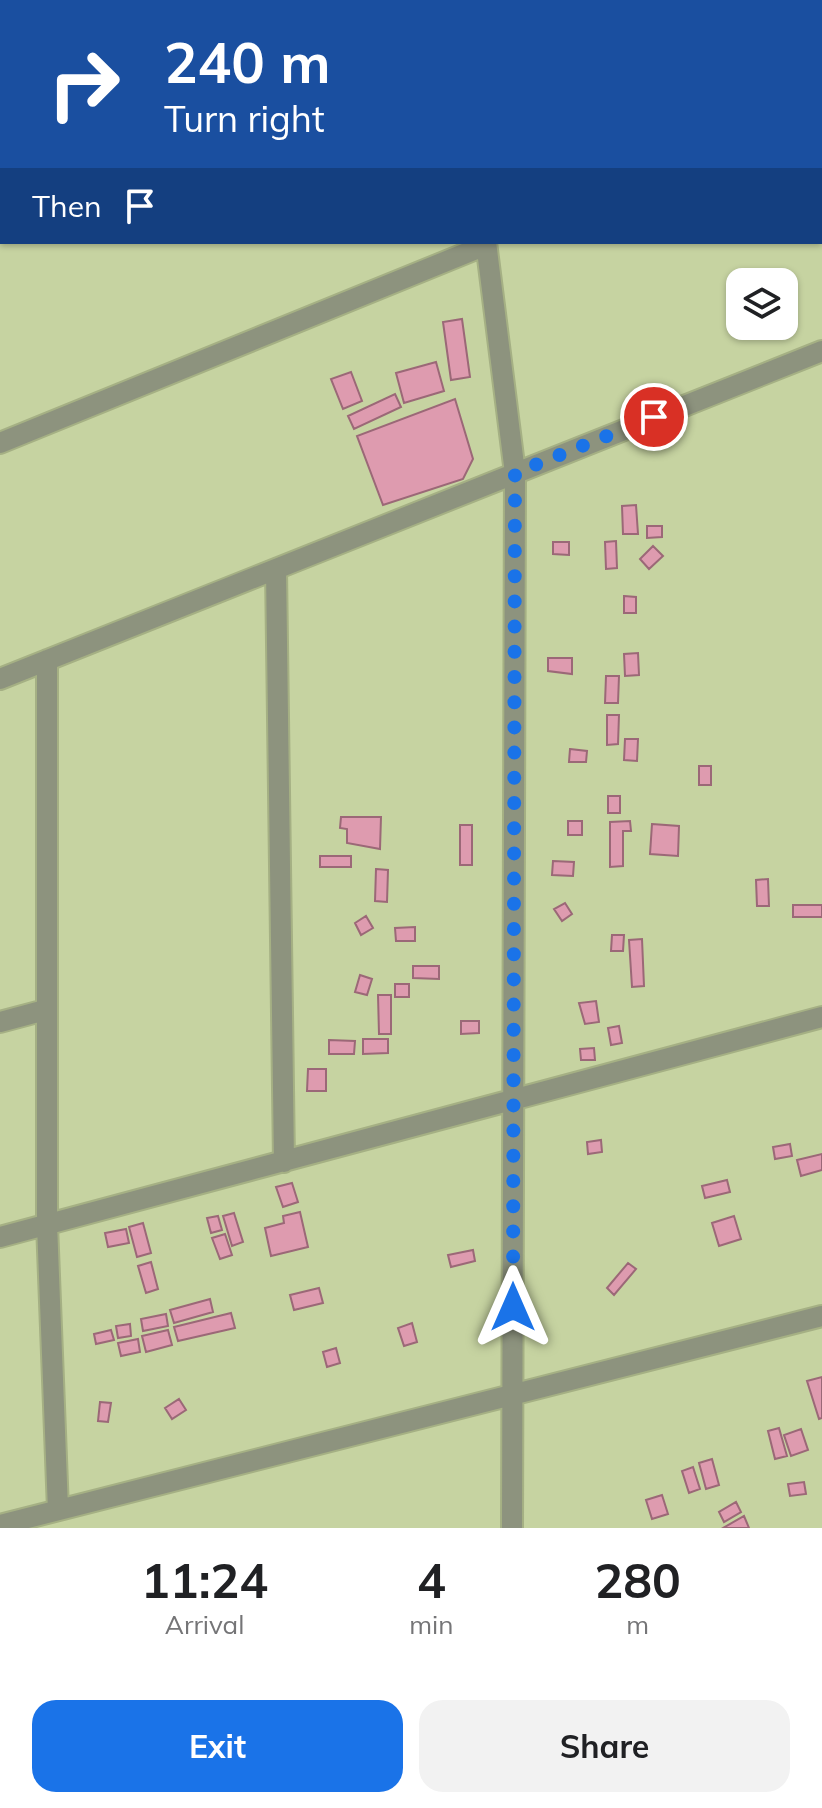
<!DOCTYPE html>
<html lang="en">
<head>
<meta charset="utf-8">
<style>
  body { margin:0; font-family:Mulish,sans-serif; background:#f2f2f2; color:#202124; height:100vh; display:flex; flex-direction:column; font-size:30px; white-space:nowrap }
  * { box-sizing:border-box; margin:0 }
  p { font-size:26px; color:#757577 }
  .icon { flex:none; width:44px; height:44px; fill:none; stroke:currentColor; stroke-width:2; stroke-linecap:round; stroke-linejoin:round }
  .map { position:relative; height:1528px; overflow:hidden }
  .details { display:flex; flex-direction:column; background:#fff; flex:1 }
  .details>* { flex:none }
  .hud { position:absolute; left:0px; top:0px; width:822px; height:244px; box-shadow:0 2px 6px #0004; background:#1a4fa0; color:#fff; overflow:hidden }
  .tools { position:absolute; left:726px; top:268px; display:grid; gap:16px }
  .tools a { display:grid; place-items:center; width:72px; height:72px; border-radius:16px; background:#fff; box-shadow:0 2px 6px #0004; font-size:40px }
  .pin { position:absolute; display:grid; place-items:center; width:68px; height:68px; color:#fff; margin:-34px; border:4px solid #fff; border-radius:50%; box-shadow:0 2px 8px #0007 }
  .me { position:absolute; width:88px; margin:-44px; rotate:0deg; stroke-linejoin:round; filter:drop-shadow(0 0 6px #0008) }
  .turn { display:flex; align-items:center; gap:28px; height:168px; padding:0 32px; font-size:36px }
  .turn .icon { width:104px; height:104px; stroke-width:2.5 }
  .turn b { display:block; font-size:56px; line-height:68px }
  .then { display:flex; align-items:center; height:76px; padding:0 32px; background:#0003; gap:16px; font-size:30px }
  .eta { display:flex; justify-content:space-evenly; align-items:center; height:136px; text-align:center }
  .eta b { font-size:48px; font-weight:700; line-height:56px }
  .action { display:flex; gap:16px; margin-top:auto; padding:16px 32px }
  .action a { flex:1; height:92px; border-radius:24px; background:#1a73e8; color:#fff; font-size:32px; font-weight:700; line-height:92px; text-align:center }
  .action a+a { background:#f2f2f2; color:#202124 }
  .map>svg:first-child { display:block }
  .building { fill:#de9baf; stroke:#9b6877; stroke-width:2 }
  .lines { fill:none; stroke-linecap:round; stroke-linejoin:round }
  .minor-casing { stroke:#a5b084; stroke-width:24 }
  .minor { stroke:#8d937e; stroke-width:20 }
  .route { stroke:#1a73e8; stroke-width:14; stroke-dasharray:0 25.2 }
</style>
</head>
<body>
<div class="map">
<svg width="822" height="1528" viewBox="0 0 822 1528">
  <rect width="100%" height="100%" fill="#c6d3a1"/>
  <path class="building" d="M 462,319 L 470,377 L 451,380 L 443,322 Z
    M 436,362 L 444,391 L 404,403 L 396,373 Z
    M 351,372 L 362,401 L 343,409 L 331,379 Z
    M 395,394 L 401,407 L 354,429 L 348,416 Z
    M 455,399 L 473,459 L 463,479 L 383,505 L 357,436 Z
    M 636,505 L 638,534 L 623,534 L 622,506 Z
    M 647,526 L 662,526 L 662,537 L 647,538 Z
    M 616,541 L 617,568 L 606,569 L 605,542 Z
    M 553,542 L 569,542 L 569,555 L 553,554 Z
    M 653,546 L 663,556 L 649,569 L 640,559 Z
    M 624,596 L 636,597 L 636,613 L 624,613 Z
    M 638,653 L 639,675 L 625,676 L 624,654 Z
    M 548,658 L 572,658 L 572,674 L 548,671 Z
    M 606,676 L 619,676 L 618,703 L 605,703 Z
    M 607,715 L 619,715 L 618,744 L 607,745 Z
    M 625,739 L 638,739 L 637,761 L 624,760 Z
    M 570,749 L 587,751 L 586,762 L 569,762 Z
    M 699,766 L 711,766 L 711,785 L 699,785 Z
    M 608,796 L 620,796 L 620,813 L 608,813 Z
    M 341,817 L 381,817 L 380,849 L 347,843 L 347,829 L 340,828 Z
    M 568,821 L 582,821 L 582,835 L 568,835 Z
    M 630,821 L 631,831 L 623,831 L 623,866 L 610,867 L 610,822 Z
    M 652,824 L 679,826 L 678,856 L 650,854 Z
    M 460,825 L 472,825 L 472,865 L 460,865 Z
    M 320,856 L 351,856 L 351,867 L 320,867 Z
    M 553,861 L 574,862 L 573,876 L 552,875 Z
    M 376,869 L 388,870 L 387,902 L 375,901 Z
    M 768,879 L 769,906 L 757,906 L 756,880 Z
    M 565,903 L 572,914 L 562,921 L 554,909 Z
    M 793,905 L 822,905 L 822,917 L 793,917 Z
    M 366,916 L 373,928 L 361,935 L 355,923 Z
    M 415,927 L 415,941 L 396,941 L 395,928 Z
    M 612,935 L 624,935 L 623,951 L 611,951 Z
    M 642,939 L 644,986 L 632,987 L 629,940 Z
    M 413,966 L 439,966 L 439,979 L 413,978 Z
    M 360,975 L 372,979 L 367,995 L 355,992 Z
    M 395,984 L 409,984 L 409,997 L 395,997 Z
    M 378,995 L 391,995 L 391,1034 L 379,1034 Z
    M 596,1001 L 599,1022 L 585,1024 L 579,1003 Z
    M 461,1021 L 479,1021 L 479,1033 L 461,1034 Z
    M 619,1026 L 622,1043 L 611,1045 L 608,1028 Z
    M 363,1039 L 388,1039 L 388,1053 L 363,1054 Z
    M 329,1040 L 355,1041 L 354,1054 L 329,1054 Z
    M 594,1048 L 595,1060 L 581,1060 L 580,1049 Z
    M 308,1069 L 326,1069 L 326,1091 L 307,1091 Z
    M 601,1140 L 602,1152 L 588,1154 L 587,1142 Z
    M 790,1144 L 792,1156 L 775,1159 L 773,1147 Z
    M 822,1154 L 822,1170 L 801,1176 L 797,1160 Z
    M 727,1180 L 730,1192 L 705,1198 L 702,1186 Z
    M 292,1183 L 298,1202 L 283,1207 L 276,1187 Z
    M 300,1212 L 308,1247 L 271,1256 L 265,1228 L 284,1223 L 283,1216 Z
    M 234,1213 L 243,1242 L 232,1246 L 223,1216 Z
    M 218,1216 L 222,1230 L 211,1233 L 207,1218 Z
    M 734,1216 L 741,1239 L 719,1246 L 712,1223 Z
    M 143,1223 L 151,1253 L 137,1257 L 129,1227 Z
    M 126,1229 L 129,1243 L 108,1247 L 105,1233 Z
    M 225,1234 L 232,1255 L 220,1259 L 212,1238 Z
    M 473,1250 L 475,1261 L 451,1267 L 448,1255 Z
    M 151,1262 L 158,1289 L 146,1293 L 138,1266 Z
    M 628,1263 L 636,1269 L 614,1295 L 607,1288 Z
    M 319,1288 L 323,1303 L 294,1310 L 290,1295 Z
    M 210,1299 L 213,1312 L 174,1323 L 170,1310 Z
    M 231,1313 L 235,1328 L 178,1341 L 174,1327 Z
    M 166,1314 L 168,1326 L 143,1331 L 141,1319 Z
    M 412,1323 L 417,1342 L 404,1346 L 398,1328 Z
    M 130,1324 L 131,1336 L 118,1338 L 116,1326 Z
    M 111,1330 L 114,1340 L 96,1344 L 94,1334 Z
    M 168,1330 L 172,1345 L 146,1352 L 142,1336 Z
    M 138,1339 L 140,1352 L 121,1356 L 118,1343 Z
    M 336,1348 L 340,1363 L 327,1367 L 323,1352 Z
    M 822,1377 L 822,1418 L 819,1419 L 807,1381 Z
    M 179,1399 L 186,1410 L 172,1419 L 165,1408 Z
    M 100,1402 L 111,1403 L 108,1422 L 98,1421 Z
    M 779,1428 L 787,1456 L 775,1459 L 768,1431 Z
    M 801,1429 L 808,1450 L 791,1456 L 784,1435 Z
    M 712,1459 L 719,1485 L 706,1489 L 699,1463 Z
    M 693,1467 L 700,1489 L 689,1493 L 682,1471 Z
    M 804,1482 L 806,1494 L 790,1496 L 788,1484 Z
    M 662,1495 L 668,1514 L 652,1519 L 646,1500 Z
    M 736,1502 L 741,1512 L 724,1522 L 719,1512 Z
    M 744,1516 L 749,1528 L 723,1528 Z"/>
  <g class="lines">
    <defs>
      <path id="minor" d="M 455,0 L 455,2
        M 0,223 L 2,222
        M 486,242 L 515,473 L 512,1528
        M 0,443 L 486,245
        M 276,569 L 284,1162
        M 47,660 L 47,1224 L 58,1510
        M 0,679 L 822,351
        M 0,1022 L 45,1010
        M 0,1237 L 822,1017
        M 0,1525 L 822,1316"/>
    </defs>
    <use href="#minor" class="minor-casing"/>
    <use href="#minor" class="minor"/>
  </g>
  <g class="lines">
    <path class="route" d="M 513,1307 L 515,473 L 654,417"/>
  </g>
</svg>
<div class="tools">
<a><svg class="icon" aria-label="layers" viewBox="0 0 24 24"><path d="M12 4l9 5-9 5-9-5zM3 14l9 5 9-5"/></svg></a>
</div>
<div class="pin" style="left:654px;top:417px;background:#d93025"><svg class="icon" aria-label="arrive" viewBox="0 0 24 24"><path d="M6 21V4h12l-3 4 3 4H6"/></svg></div>
<svg class="me" style="left:513px;top:1307px" viewBox="-20 -20 40 40"><path d="M0-17L14 15 0 8-14 15z" fill="#1a73e8" stroke="#fff" stroke-width="4"/></svg>
<div class="hud">
<div class="turn"><svg class="icon" aria-label="right" viewBox="0 0 24 24"><path d="M7 20v-9h11M14 6l5 5-5 5"/></svg><div><b>240 m</b>Turn right</div></div>
<div class="then">Then<svg class="icon" aria-label="arrive" viewBox="0 0 24 24"><path d="M6 21V4h12l-3 4 3 4H6"/></svg></div>
</div>
</div>
<section class="details">
<div class="eta">
<div><b>11:24</b><p>Arrival</p></div>
<div><b>4</b><p>min</p></div>
<div><b>280</b><p>m</p></div>
</div>
<div class="action"><a>Exit</a><a>Share</a></div>
</section>
</body>
</html>
